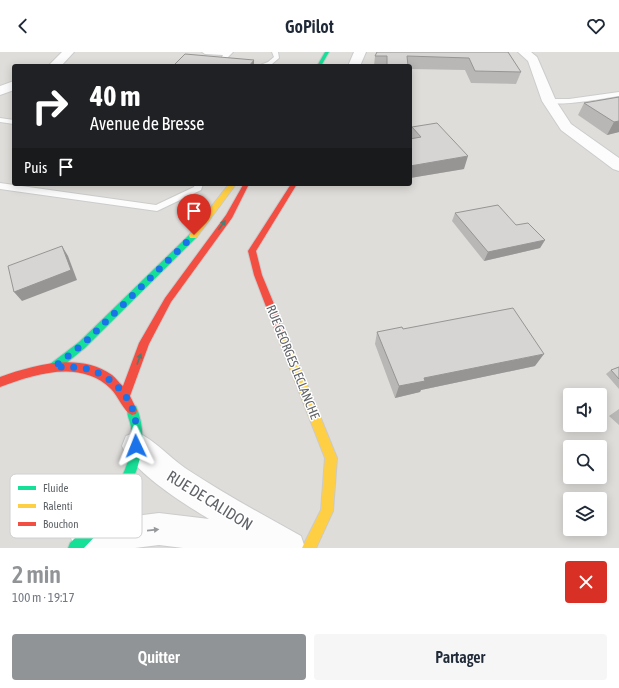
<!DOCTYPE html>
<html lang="fr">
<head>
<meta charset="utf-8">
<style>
  body { margin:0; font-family:"Asap Condensed",sans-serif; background:#f6f6f7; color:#1f2937; height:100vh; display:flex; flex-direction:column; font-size:15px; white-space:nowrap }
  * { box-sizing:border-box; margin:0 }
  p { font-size:13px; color:#747a83 }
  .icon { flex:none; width:22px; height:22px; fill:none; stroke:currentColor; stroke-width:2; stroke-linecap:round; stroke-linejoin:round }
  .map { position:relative; height:496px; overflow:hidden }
  .sheet { display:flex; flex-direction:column; background:#fff; flex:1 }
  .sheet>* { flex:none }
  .top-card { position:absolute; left:12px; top:12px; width:400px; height:122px; border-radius:4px; box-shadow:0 2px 10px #0003; background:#202124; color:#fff; overflow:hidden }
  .buttons { position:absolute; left:563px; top:336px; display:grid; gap:8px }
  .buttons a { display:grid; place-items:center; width:44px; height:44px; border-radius:4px; background:#fff; box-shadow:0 2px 10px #0003; font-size:20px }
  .pin { position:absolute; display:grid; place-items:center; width:34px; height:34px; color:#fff; margin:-41px -17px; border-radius:50% 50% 50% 0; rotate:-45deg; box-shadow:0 0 4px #0007 }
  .pin .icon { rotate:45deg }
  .me { position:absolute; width:44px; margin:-22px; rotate:358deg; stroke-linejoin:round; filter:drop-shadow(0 0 3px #0008) }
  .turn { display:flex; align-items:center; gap:14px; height:84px; padding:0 12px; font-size:18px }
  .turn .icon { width:52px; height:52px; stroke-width:2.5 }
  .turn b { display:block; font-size:28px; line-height:34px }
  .then { display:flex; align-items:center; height:38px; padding:0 12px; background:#0003; gap:8px; font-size:15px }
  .round { display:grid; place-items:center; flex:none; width:42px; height:42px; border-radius:4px; background:#f6f6f7 }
  .headline { display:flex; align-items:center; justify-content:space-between; height:68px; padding:0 12px }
  h1 { font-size:24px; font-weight:600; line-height:30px; color:#919496 }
  .action { display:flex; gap:8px; margin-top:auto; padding:8px 12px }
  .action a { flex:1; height:46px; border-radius:4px; background:#919496; color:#fff; font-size:16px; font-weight:600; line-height:46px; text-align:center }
  .action a+a { background:#f6f6f7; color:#1f2937 }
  header { display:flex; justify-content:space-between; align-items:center; height:52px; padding:0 12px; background:#fff; font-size:18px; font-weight:600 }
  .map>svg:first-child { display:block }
  .industrial { fill:#dfddda; fill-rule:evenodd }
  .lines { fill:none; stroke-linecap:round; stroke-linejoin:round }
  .lane-casing { stroke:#cbcccc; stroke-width:2 }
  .street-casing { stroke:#cbcccc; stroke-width:2 }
  .fast-casing { stroke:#cacacb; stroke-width:2 }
  .slow-casing { stroke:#cacacb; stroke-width:2 }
  .jam-casing { stroke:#cacacb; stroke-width:2 }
  .lane { fill:#fdfcfc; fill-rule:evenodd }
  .street { fill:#fdfcfc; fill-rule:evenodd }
  .fast { fill:#16e098; fill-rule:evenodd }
  .slow { fill:#ffcf43; fill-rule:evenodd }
  .jam { fill:#f24e42; fill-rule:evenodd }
  .wall { fill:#b8b7b5 }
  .shaded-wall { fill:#969594 }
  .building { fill:#d6d5d3; stroke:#969594 }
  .oneway { fill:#507c72 }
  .oneway2 { fill:#96999c }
  .route { stroke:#1a73e8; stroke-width:7; stroke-dasharray:0 12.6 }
  .labels { text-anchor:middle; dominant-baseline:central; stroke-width:3; stroke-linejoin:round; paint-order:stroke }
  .street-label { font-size:13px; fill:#5f6368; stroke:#fff }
  .near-street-label { font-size:16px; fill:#5f6368; stroke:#fff }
  .key { fill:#fff; stroke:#cfd0d2; stroke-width:1 }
  .key-label { font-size:11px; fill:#5f6368 }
</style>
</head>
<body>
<header><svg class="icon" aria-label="back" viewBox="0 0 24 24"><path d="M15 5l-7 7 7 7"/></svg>GoPilot<svg class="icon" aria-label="heart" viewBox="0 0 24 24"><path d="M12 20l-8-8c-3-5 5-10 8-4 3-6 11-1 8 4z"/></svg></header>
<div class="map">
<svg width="619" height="496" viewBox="0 0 619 496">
  <rect width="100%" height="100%" fill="#efeeea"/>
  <path class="industrial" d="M 0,0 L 619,0 L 619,496 L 0,496 ZM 14,14 L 410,14 L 410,132 L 14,132 ZM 570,343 L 600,343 L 600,373 L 570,373 ZM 570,395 L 600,395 L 600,425 L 570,425 ZM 570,447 L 600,447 L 600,477 L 570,477 Z"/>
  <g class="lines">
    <defs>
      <path id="lane" d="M 202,0 L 233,0 L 228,5 L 229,8 L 240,14 L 232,14 L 224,10 L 222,5 L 223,3 L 205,2 Z
        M 272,0 L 278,0 L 279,6 L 272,12 L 258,14 L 268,10 L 274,5 Z
        M 619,40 L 619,44 C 605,46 555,56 546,49 L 549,47 L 569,47 Z
        M 0,66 L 14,68 L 14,72 L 0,70 Z
        M 0,131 L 156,153 L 194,135 L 195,132 L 203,132 L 201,138 L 157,159 L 0,137 Z"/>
      <path id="street" d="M 62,0 L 74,0 L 61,14 L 48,14 Z
        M 354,0 L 366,0 L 360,14 L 348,14 Z
        M 518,0 L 531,0 L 537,5 L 556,49 L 571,72 L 619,106 L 619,119 L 613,117 L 561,78 L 542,49 L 528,9 Z
        M 14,29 L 14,38 L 0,43 L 0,34 Z
        M 136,380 C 155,388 168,404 185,416 C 223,441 261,462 301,484 L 305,496 L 183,496 L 159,493 L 135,496 L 75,496 L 71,486 L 76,475 L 87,470 L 159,461 L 209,467 C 184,452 133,420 122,394 L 126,384 Z"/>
      <path id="fast" d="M 325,0 L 329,0 L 321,14 L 317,14 Z
        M 193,181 L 196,182 L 197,184 L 196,186 L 85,296 L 58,318 L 54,319 L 50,318 L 49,315 L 50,312 L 79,290 L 190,182 Z
        M 132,353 L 136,354 C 158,405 119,461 84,496 L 68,496 L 70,491 C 95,467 128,430 131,393 C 131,388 132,381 131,375 C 130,368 125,361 128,354 Z"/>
      <path id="slow" d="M 229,132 L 236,132 L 196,186 L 190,186 L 189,184 L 190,182 Z
        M 281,277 L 284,278 L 286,281 L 337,406 L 333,459 L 316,496 L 302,496 L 321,458 L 325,406 L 276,281 L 278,278 Z"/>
      <path id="jam" d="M 291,132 L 297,132 L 256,199 L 262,223 L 286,281 L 284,284 L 281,285 L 278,284 L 276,281 L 254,223 L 248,199 Z
        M 243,133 L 245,132 L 248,134 L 232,166 L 171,250 L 149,292 L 130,344 L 137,358 L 136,362 L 132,363 C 124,360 118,344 111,337 C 81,307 35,322 0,335 L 0,325 C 34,313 79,300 112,323 C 116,326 119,331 123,334 L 139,291 L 165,246 L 226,163 Z"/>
    </defs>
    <use href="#lane" class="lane-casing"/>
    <use href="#street" class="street-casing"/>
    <use href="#fast" class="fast-casing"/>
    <use href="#slow" class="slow-casing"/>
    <use href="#jam" class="jam-casing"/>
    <use href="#lane" class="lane"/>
    <use href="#street" class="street"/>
    <use href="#fast" class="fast"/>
    <use href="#slow" class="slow"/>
    <use href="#jam" class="jam"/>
  </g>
  <path class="wall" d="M 508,0 L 521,20 L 516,32 L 471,31 L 465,18 L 410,17 L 410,14 L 374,14 L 375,4 Z
    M 619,45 L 619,80 L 607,83 L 578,63 L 584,51 Z
    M 412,75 L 464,117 L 410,126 L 410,87 Z
    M 455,161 L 516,173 L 545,188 L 540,196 L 484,209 L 452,169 Z
    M 403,277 L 535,314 L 421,338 L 420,340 L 395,346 L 375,292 L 377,280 Z
    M 619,315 L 619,337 L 606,322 L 611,318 Z
    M 619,357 L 619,373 L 609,364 Z"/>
  <path class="shaded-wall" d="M 254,8 L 254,14 L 249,14 Z
    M 619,69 L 619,80 L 607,83 L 614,70 Z
    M 468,104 L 464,117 L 410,126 L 410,114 Z
    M 545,188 L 540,196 L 484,209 L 488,200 Z
    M 62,194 L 68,204 L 77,228 L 22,249 L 14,240 Z
    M 544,302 L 535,314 L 421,338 L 420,340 L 395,346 L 399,334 L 424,326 Z"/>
  <path class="building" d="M 377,0 L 508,0 L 521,20 L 475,19 L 469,6 L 407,4 L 408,14 L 387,14 L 387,4 L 375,4 Z
    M 185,2 L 254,8 L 249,14 L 173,14 Z
    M 619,45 L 619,69 L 614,70 L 584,51 Z
    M 437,71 L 468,104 L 410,114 L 410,87 L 421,85 L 412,75 Z
    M 498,153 L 516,173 L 528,171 L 545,188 L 488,200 L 455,161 Z
    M 62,194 L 71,218 L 14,240 L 8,214 Z
    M 513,256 L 544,302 L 424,326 L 425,329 L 399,334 L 377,280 L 402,275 L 403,277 Z
    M 619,315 L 619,327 L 611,318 Z"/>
  <defs><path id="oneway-solid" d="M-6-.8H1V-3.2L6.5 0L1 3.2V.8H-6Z"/></defs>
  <g class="oneway">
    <use href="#oneway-solid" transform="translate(222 173) rotate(-54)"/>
    <use href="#oneway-solid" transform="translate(139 307) rotate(-70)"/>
  </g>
  <use class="oneway2" href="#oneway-solid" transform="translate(153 478) rotate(-6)"/>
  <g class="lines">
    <path class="route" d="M 136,394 C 136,385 137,375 135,366 C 130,341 107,320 82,316 C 72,315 63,315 54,315 L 82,293 L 194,183"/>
  </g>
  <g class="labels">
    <g class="street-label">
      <text transform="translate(293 310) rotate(68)">RUE GEORGES LECLANCHE</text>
    </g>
    <g class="near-street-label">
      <text transform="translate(210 448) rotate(32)">RUE DE CALIDON</text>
    </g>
  </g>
  <rect x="10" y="422" width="132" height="64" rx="6" class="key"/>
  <rect x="18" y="434" width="18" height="4" fill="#16e098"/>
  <rect x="18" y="452" width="18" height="4" fill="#ffcf43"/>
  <rect x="18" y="470" width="18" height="4" fill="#f24e42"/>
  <g class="key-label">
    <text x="43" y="440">Fluide</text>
    <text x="43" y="458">Ralenti</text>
    <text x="43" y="476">Bouchon</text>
  </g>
</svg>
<div class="buttons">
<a><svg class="icon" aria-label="sound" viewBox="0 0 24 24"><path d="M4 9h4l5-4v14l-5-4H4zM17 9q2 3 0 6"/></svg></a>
<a><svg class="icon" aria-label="search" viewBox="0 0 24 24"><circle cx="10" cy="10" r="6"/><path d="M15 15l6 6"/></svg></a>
<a><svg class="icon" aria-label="layers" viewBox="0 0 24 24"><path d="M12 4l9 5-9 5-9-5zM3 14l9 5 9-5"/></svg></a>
</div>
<div class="pin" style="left:194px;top:183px;background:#d93025"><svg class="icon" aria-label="arrive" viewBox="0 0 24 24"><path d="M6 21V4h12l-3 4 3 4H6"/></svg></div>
<svg class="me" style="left:136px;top:394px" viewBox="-20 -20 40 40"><path d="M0-17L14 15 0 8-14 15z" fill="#1a73e8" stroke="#fff" stroke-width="4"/></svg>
<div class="top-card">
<div class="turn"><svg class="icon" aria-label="right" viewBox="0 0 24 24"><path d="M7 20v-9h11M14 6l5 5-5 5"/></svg><div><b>40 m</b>Avenue de Bresse</div></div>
<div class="then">Puis<svg class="icon" aria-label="arrive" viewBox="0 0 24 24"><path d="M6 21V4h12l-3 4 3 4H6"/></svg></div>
</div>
</div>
<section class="sheet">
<div class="headline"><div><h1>2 min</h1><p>100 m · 19:17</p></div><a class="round" style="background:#d93025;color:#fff"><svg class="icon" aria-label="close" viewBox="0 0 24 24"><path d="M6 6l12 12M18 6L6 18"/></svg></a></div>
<div class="action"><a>Quitter</a><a>Partager</a></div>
</section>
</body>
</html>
